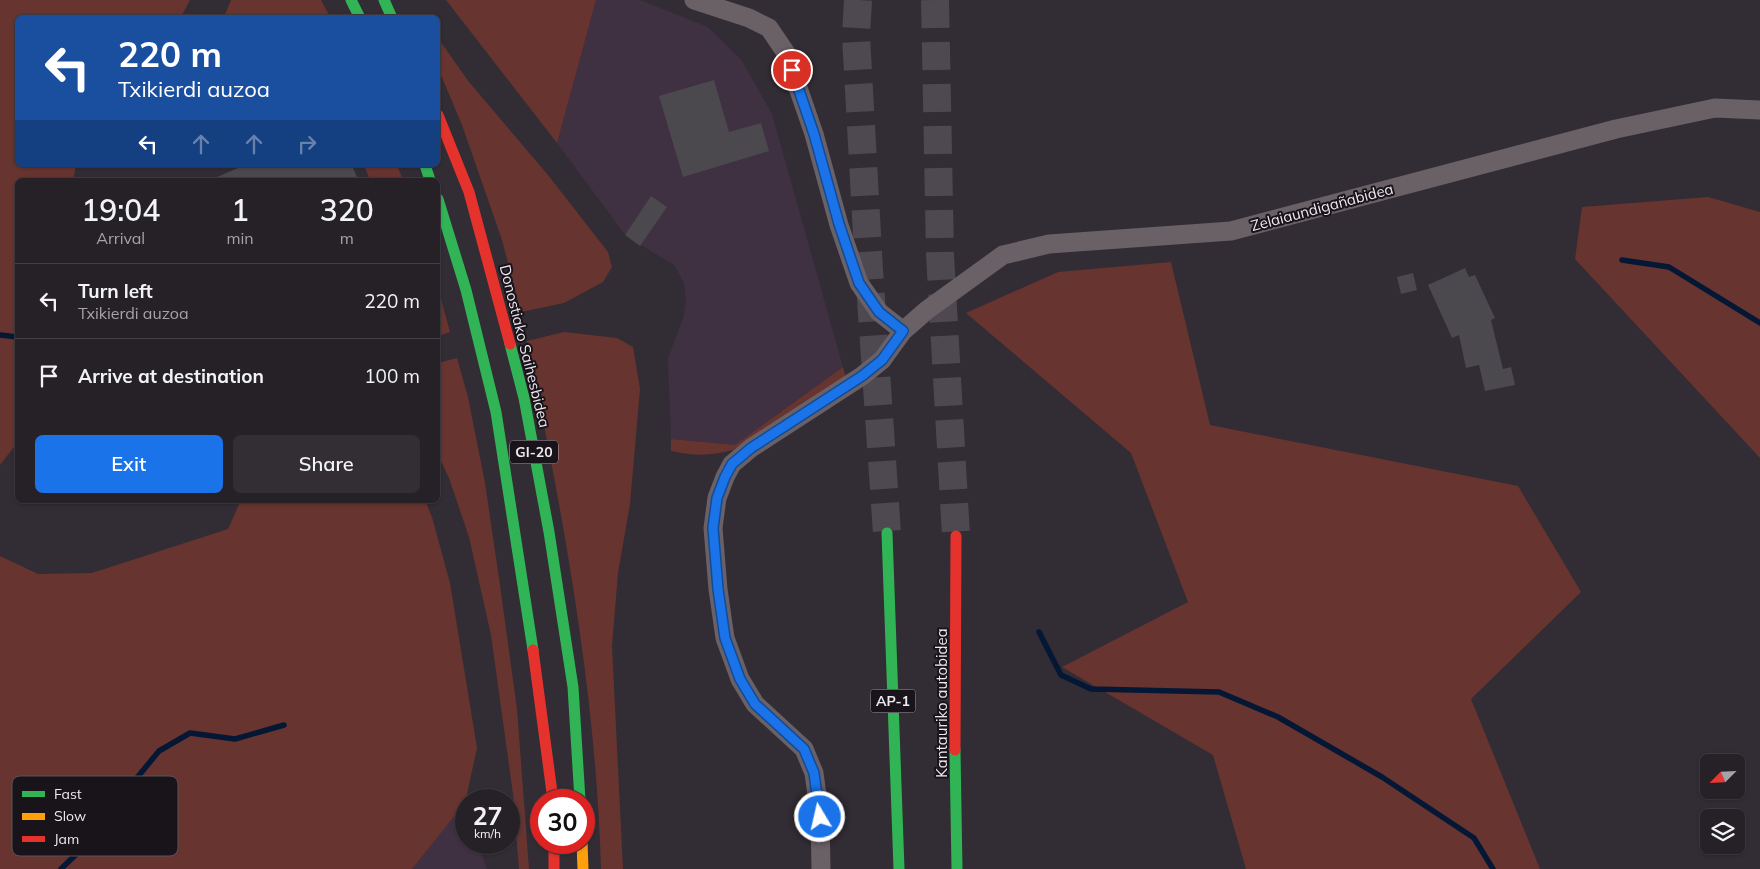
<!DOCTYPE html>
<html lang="en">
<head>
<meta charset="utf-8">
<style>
  body { margin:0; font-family:Mulish,sans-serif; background:#322e33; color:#f1f3f6; height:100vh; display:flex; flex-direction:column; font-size:19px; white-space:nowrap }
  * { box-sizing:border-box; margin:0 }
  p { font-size:16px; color:#a4a3a7 }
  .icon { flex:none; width:28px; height:28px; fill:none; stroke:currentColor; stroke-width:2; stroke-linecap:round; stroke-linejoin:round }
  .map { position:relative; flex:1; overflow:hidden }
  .drawer { position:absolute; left:15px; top:178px; width:425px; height:325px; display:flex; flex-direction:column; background:#262127; border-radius:8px; box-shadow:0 1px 4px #0004,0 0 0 1px #423e44 }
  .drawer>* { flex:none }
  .hud { position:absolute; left:15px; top:15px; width:425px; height:152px; border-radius:8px; box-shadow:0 1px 4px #0004,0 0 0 1px #423e44; background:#1a4fa0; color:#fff; overflow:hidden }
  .needle { width:32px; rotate:246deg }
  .controls { position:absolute; left:1700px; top:754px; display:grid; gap:10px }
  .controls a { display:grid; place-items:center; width:45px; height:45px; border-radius:8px; background:#262127; box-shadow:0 1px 4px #0004,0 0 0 1px #423e44; font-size:25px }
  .speed { position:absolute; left:455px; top:789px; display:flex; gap:10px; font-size:25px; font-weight:700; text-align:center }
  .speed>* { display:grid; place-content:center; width:65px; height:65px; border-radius:50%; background:#262127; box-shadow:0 1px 4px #0004,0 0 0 1px #423e44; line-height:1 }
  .speed small { font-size:12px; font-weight:400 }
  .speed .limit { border:8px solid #d22; background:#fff; color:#111 }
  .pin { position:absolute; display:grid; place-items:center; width:42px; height:42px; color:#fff; margin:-21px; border:2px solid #fff; border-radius:50%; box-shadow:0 1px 5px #0007 }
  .me { position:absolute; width:55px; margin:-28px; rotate:351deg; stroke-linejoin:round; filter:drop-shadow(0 0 4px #0008) }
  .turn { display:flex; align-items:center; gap:18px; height:105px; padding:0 20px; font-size:22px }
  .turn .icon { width:65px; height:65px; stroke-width:2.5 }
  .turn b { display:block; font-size:35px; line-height:42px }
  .lanes { display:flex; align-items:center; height:48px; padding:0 20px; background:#0003; justify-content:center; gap:25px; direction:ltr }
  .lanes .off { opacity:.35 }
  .eta { display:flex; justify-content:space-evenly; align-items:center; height:85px; text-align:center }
  .eta b { font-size:30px; font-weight:600; line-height:35px }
  .action { display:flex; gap:10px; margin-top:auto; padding:10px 20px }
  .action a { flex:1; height:58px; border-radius:8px; background:#1a73e8; color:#fff; font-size:20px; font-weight:600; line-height:58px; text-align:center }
  .action a+a { background:#322e33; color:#f1f3f6 }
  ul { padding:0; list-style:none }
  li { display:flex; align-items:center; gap:15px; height:75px; padding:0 20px; border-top:1px solid #423e44 }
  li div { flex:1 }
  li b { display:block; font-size:19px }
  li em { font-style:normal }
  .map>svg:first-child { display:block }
  .built { fill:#3f3142 }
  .green { fill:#683430 }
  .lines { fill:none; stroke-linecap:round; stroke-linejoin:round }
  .stream { stroke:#041734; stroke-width:5.5 }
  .building { fill:#4b484e }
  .highway-tunnel { stroke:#4e4850; stroke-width:28; stroke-dasharray:28 14; stroke-linecap:butt }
  .street { stroke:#6a6166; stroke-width:19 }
  .fast { stroke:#30b455; stroke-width:11 }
  .slow { stroke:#ff9f0a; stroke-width:11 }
  .jam { stroke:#e5322d; stroke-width:11 }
  .route-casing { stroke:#114b97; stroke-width:12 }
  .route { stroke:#1a73e8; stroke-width:9 }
  .labels { text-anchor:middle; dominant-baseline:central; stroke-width:4; stroke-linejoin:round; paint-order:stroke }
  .shield { fill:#19141a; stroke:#afa8b0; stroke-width:1 }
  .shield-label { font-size:14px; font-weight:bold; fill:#efe8f0 }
  .street-label { font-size:15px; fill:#efe8f0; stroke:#19141a }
  .key { fill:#19141a; stroke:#59545a; stroke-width:1 }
  .key-label { font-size:14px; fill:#efe8f0 }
</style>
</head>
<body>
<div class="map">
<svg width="1760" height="869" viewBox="0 0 1760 869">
  <rect width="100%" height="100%" fill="#322c34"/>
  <path class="built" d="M 596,0 L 640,0 L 708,27 L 742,61 L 772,114 L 843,367 L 735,445 L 671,439 L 668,358 L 683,319 L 686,302 L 684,283 L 674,265 L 626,236 L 557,143 Z
    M 465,803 L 466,842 L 478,843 L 487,869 L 412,869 Z"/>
  <path class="green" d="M 0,0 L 190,0 L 181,17 L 18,18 L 18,165 L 76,165 L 73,180 L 18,180 L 17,443 L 0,465 Z
    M 231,0 L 321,0 L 330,17 L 224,17 Z
    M 446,0 L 596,0 L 557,143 Z
    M 438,38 L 469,82 L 548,175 L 608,252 L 612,267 L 603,282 L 564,303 L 521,312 L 502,240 L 462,125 L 438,68 Z
    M 364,165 L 397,165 L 403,180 L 370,180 Z
    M 1708,197 L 1760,212 L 1760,458 L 1575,259 L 1582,207 Z
    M 1171,262 L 1210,425 L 1518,486 L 1581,592 L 1471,699 L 1540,869 L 1246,869 L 1213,755 L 1062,667 L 1188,602 L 1131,453 L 966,313 L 1058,272 Z
    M 438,288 L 450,332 L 438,336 Z
    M 564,332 L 617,338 L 633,347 L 640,389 L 630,504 L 618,573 L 612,646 L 623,869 L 601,869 C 596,691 563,515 527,341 Z
    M 457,358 L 468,397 L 485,483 L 499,578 L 517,709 L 529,869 L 519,869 L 513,794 L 491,635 L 469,537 L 449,478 L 438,455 L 438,363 Z
    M 843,367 L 846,378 L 733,450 C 709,456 695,456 671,451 L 671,439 L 735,445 Z
    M 241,500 L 425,500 L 432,517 L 450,583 L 477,748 L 465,803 L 412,869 L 0,869 L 0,556 L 38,574 L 92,573 L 228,529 Z"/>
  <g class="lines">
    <path class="stream" d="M 1622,260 L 1669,267 L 1760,323
      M 0,335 L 18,337
      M 1039,632 L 1061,675 L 1091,689 L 1219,692 L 1278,717 L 1382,777 L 1474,838 L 1493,869
      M 61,869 L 101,830 L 112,808 L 159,751 L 190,733 L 235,739 L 284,725"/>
  </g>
  <path class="building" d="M 714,80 L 729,132 L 761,123 L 769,151 L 683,177 L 659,96 Z
    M 245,165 L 352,165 L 358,180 L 210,180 Z
    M 651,196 L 667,207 L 640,246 L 625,235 Z
    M 1465,268 L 1469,277 L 1475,275 L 1495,318 L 1491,320 L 1503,369 L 1511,367 L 1515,385 L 1485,391 L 1479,365 L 1466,368 L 1459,335 L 1452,338 L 1428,285 Z
    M 1413,273 L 1417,290 L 1401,294 L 1397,277 Z"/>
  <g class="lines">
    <path class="highway-tunnel" d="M 858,0 L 856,36 L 869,270 L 887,533
      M 935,0 L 940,255 L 956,536"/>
    <path class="street" d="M 694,0 L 749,18 L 769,28 L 786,53 L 814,134 L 839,225 L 859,283 L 879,312 L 903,331
      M 821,869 L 820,817 L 814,773 L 804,749 L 755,704 L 740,679 L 725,638 L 718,589 L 713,528 L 717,498 L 725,477 L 732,464 L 751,448 L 862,376 L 882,360 L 903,331 L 927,310 L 1003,255 L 1049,244 L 1231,231 L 1616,129 L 1715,108 L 1760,110"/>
    <path class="fast" d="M 351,0 L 360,18
      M 384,0 L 392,18
      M 425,165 L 430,180
      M 438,199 L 466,290 L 496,412 L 533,650
      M 510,344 L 524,398 L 549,532 L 573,687 L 580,800
      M 887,533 L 899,869
      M 955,750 L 957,869"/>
    <path class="slow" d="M 582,842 L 583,869"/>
    <path class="jam" d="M 438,115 L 469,192 L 510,344
      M 533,650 L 553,800
      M 955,750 L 956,536
      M 554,842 L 554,869"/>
  </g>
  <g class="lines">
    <defs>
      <path id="route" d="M 792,70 L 814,134 L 839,224 L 859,283 L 879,312 L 903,331 L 882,360 L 862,376 L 751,448 L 732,464 L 725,477 L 717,498 L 713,528 L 718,589 L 725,638 L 740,679 L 755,704 L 804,749 L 814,773 L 820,817"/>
    </defs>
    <use href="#route" class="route-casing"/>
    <use href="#route" class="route"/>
  </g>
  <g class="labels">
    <g class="shield">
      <rect x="510" y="440.5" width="48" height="23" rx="4"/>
      <rect x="870.5" y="689.5" width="45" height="23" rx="4"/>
    </g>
    <g class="shield-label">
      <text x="534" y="452">GI-20</text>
      <text x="893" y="701">AP-1</text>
    </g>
    <g class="street-label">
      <text transform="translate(1322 207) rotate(-15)">Zelaiaundigañabidea</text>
      <text transform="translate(525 346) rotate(76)">Donostiako Saihesbidea</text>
      <text transform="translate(941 703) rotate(-90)">Kantauriko autobidea</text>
    </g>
  </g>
  <rect x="12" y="776" width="166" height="80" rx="8" class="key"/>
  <rect x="22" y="791" width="23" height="6" fill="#30b455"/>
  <rect x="22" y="813" width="23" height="7" fill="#ff9f0a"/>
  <rect x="22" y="836" width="23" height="6" fill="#e5322d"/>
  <g class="key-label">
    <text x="54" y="799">Fast</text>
    <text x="54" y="821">Slow</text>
    <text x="54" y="844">Jam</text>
  </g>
</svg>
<div class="controls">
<a><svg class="needle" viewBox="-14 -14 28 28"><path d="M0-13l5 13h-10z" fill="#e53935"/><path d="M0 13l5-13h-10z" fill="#a4a3a7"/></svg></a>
<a><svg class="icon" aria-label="layers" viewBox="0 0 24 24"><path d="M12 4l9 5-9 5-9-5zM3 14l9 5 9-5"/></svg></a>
</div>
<div class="speed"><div>27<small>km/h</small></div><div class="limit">30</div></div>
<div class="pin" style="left:792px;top:70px;background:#d93025"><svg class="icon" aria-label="arrive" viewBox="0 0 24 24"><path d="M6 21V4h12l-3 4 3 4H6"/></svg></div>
<svg class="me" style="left:820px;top:817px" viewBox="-20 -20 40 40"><circle r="17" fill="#1a73e8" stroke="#fff" stroke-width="3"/><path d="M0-11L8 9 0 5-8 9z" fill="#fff"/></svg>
<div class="hud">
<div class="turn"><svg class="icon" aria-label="left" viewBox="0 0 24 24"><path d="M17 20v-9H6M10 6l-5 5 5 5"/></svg><div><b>220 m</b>Txikierdi auzoa</div></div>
<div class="lanes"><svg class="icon" aria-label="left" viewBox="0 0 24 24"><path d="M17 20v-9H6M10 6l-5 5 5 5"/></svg><svg class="icon off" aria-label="ahead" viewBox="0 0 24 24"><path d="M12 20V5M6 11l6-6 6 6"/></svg><svg class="icon off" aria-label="ahead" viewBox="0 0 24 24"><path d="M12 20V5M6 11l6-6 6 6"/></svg><svg class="icon off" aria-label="right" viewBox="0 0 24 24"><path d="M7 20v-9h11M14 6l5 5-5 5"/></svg></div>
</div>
<section class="drawer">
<div class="eta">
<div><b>19:04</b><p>Arrival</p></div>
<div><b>1</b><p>min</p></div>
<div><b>320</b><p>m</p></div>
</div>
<ul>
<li><svg class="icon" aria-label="left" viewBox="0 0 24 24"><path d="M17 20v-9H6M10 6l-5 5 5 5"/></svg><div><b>Turn left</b><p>Txikierdi auzoa</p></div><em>220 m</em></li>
<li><svg class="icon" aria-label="arrive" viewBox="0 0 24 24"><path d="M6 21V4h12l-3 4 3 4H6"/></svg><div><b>Arrive at destination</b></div><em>100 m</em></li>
</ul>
<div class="action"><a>Exit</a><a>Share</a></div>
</section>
</div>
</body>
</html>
